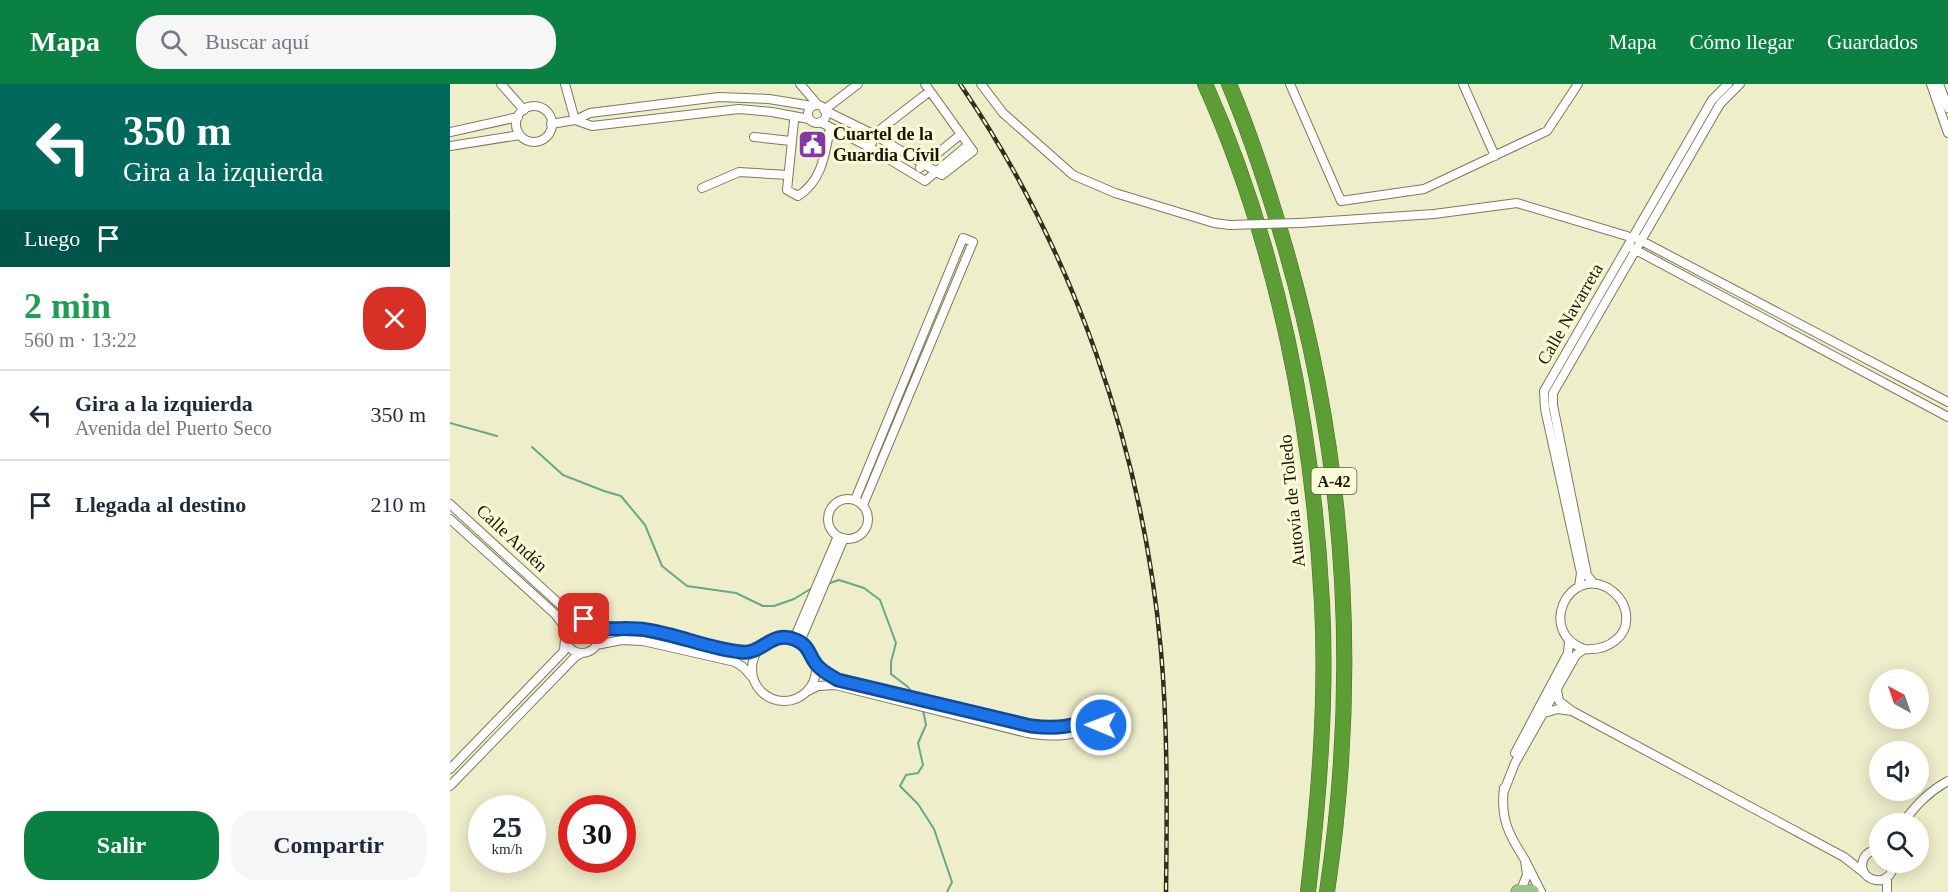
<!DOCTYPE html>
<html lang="es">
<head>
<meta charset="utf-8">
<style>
  body { margin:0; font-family:Georgia,serif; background:#f6f6f7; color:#1f2937; height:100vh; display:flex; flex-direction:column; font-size:22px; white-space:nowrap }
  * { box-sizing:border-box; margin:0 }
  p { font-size:20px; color:#747a83 }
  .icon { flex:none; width:33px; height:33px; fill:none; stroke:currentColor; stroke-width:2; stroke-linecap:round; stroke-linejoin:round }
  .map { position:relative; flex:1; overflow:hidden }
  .side { display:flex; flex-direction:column; background:#fff; width:450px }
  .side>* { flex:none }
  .guide { background:#00695c; color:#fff; overflow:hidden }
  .needle { width:39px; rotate:320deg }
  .buttons { position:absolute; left:1419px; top:585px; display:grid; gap:12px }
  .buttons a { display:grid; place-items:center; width:60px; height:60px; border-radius:50%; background:#fff; box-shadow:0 3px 15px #0003; font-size:30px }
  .speed { position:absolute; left:18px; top:711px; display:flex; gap:12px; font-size:30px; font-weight:700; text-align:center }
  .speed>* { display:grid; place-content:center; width:78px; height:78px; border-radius:50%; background:#fff; box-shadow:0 3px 15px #0003; line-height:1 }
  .speed small { font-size:15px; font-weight:400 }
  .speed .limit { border:9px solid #d22; background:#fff; color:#111 }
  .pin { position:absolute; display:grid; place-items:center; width:51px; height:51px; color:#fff; margin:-26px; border-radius:12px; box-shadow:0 3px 9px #0006 }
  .me { position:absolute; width:66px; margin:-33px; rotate:271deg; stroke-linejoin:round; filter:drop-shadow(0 0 4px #0008) }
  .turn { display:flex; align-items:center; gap:21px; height:126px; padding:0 24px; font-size:27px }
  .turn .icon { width:78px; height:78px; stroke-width:2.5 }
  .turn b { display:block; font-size:42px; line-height:51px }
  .then { display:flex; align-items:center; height:57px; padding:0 24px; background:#0003; gap:12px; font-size:22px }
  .round { display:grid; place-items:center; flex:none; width:63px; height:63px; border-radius:24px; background:#f6f6f7 }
  .headline { display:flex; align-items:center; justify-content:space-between; height:102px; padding:0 24px }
  h1 { font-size:36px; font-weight:700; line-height:45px; color:#1e9e55 }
  .primary-button { display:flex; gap:12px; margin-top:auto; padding:12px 24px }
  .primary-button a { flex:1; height:69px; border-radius:24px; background:#0b8043; color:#fff; font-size:24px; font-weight:700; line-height:69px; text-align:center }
  .primary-button a+a { background:#f6f6f7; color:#1f2937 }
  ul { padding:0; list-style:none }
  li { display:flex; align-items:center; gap:18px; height:90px; padding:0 24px; border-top:2px solid #e0e1e3 }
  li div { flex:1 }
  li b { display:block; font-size:22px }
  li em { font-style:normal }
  header { display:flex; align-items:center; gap:36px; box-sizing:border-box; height:84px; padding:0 30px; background:#0b8043; color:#fff }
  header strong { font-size:28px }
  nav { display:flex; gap:33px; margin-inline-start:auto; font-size:21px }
  .search { width:420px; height:54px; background:#f6f6f7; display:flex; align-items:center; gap:15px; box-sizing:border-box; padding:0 21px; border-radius:24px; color:#747a83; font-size:22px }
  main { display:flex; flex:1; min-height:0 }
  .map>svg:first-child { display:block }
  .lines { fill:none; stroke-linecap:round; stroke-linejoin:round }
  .stream { stroke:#68a88a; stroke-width:2 }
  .minor-casing { stroke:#7c7a5b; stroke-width:10 }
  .primary-casing { stroke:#446e26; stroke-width:15 }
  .motorway-casing { stroke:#446e26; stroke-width:16 }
  .minor { stroke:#fff; stroke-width:8 }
  .primary { stroke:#9ec486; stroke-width:14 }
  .motorway { stroke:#5d9d36; stroke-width:15 }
  .rail-casing { stroke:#303020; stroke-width:4.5 }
  .rail { stroke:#fcfbd8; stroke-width:2; stroke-dasharray:7; stroke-linecap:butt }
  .minor-bridge-casing { stroke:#7c7a5b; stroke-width:10; stroke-linecap:butt }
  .minor-bridge { stroke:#fff; stroke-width:8 }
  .route-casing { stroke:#114b97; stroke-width:15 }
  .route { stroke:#1a73e8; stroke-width:10 }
  .labels { text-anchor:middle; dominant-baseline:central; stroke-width:6; stroke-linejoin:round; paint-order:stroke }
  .shield { fill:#fcfbd8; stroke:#5b5b47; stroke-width:1.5 }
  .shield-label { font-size:16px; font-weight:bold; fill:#161609 }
  .poi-label { font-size:18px; font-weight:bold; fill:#161609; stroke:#fcfbd8; text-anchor:start }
  .street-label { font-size:18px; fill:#161609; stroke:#fcfbd8 }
</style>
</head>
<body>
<header>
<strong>Mapa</strong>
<div class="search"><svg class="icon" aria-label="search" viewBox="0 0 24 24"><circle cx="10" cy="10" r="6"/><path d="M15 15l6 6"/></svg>Buscar aquí</div>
<nav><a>Mapa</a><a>Cómo llegar</a><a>Guardados</a></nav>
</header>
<main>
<section class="side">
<div class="guide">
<div class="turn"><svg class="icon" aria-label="left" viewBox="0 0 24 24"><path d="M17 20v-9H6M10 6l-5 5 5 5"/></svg><div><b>350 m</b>Gira a la izquierda</div></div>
<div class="then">Luego<svg class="icon" aria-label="arrive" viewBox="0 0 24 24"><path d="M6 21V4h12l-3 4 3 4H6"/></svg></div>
</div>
<div class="headline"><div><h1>2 min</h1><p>560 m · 13:22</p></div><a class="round" style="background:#d93025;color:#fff"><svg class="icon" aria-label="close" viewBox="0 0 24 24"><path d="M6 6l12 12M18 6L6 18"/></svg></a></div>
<ul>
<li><svg class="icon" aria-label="left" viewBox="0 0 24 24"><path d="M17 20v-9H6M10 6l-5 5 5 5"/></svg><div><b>Gira a la izquierda</b><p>Avenida del Puerto Seco</p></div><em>350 m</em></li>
<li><svg class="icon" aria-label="arrive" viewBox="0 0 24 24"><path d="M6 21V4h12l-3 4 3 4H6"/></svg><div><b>Llegada al destino</b></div><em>210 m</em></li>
</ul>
<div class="primary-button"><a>Salir</a><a>Compartir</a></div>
</section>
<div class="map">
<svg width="1498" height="808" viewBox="0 0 1498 808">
  <rect width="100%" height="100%" fill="#efeecb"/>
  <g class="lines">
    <path class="stream" d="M 0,339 L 47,352
      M 82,363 L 113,391 L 154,407 L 171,412 L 195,441 L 212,482 L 237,502 L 286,509 L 313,522 L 324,522 L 344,515 L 362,504
      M 377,500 L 389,496 L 414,504 L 430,516 L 446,559 L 441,578 L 441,590 L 458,603 L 464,611
      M 473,626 L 476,641 L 468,659 L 473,681 L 468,689 L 456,691 L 450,702 L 468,720 L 484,745 L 502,798 L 497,808"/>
    <defs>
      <path id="minor" d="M 51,0 L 74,26
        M 115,0 L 125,36
        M 350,0 L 368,21
        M 408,0 L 374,26 L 423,50 L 492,91 L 523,67 L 475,0
        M 531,0 L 553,29 L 623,91 L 665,109 L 764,139 L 780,141
        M 840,0 L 891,117 L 974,105 L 1097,47 L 1128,0
        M 1013,0 L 1045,72
        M 1481,0 L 1498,49
        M 1489,0 L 1498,24
        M358 30a9 9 0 1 1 18 0a9 9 0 1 1-18 0Z
        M66 40a18 18 0 1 1 36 0a18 18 0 1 1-36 0Z
        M 125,36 L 142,42 L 289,25 L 322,28 L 359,35
        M 344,37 L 337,106 L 348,112 C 372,97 375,70 380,44
        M 370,38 L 419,63 L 475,97 L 518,61
        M 101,40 L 125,36 L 140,29 L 269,13 L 319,15 L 362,22
        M 0,48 L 68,33
        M 304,53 L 341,57
        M 0,62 L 70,51
        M 419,63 L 431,45 L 480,7
        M 470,84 L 511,50
        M 252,104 L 289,88 L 338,91
        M 850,139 L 984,130 L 1067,119 L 1177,152
        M 1188,155 L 1498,318
        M 1182,164 L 1498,333
        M378 435a20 20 0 1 1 40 0a20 20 0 1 1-40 0Z
        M 405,416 L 513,154 L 523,158 L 413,421
        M 0,420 L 116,526 L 129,535
        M 0,435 L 105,530 L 116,545
        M 1144,500 L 1137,491 L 1103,321 L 1103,309 L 1270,20 L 1290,0
        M 1129,503 L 1131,489 L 1095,325 L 1094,307 L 1262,16 L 1278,0
        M115 552a17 17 0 1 1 34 0a17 17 0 1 1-34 0Z
        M 147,544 L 200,546 L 288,568 L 298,568 L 309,566
        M302 585a32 32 0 1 1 64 0a32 32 0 1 1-64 0Z
        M 344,555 L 388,452
        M 350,558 L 394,454
        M 146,561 L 172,556 L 193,557 L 285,578 L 293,583 L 302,593
        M 356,608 L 368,602 L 385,601 L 577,649 C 608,654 622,652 652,641 L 647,633 C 622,643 608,645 581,642 L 388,596 L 365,580
        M 1122,627 L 1394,773 L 1413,788
        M 1094,629 L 1108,625 L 1122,627 L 1109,617 L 1107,606
        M 1065,669 L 1118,569 L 1119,557
        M 0,685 L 114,567 L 115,555
        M 0,702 L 125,573 L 132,569
        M 1054,704 C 1050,735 1059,751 1075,776
        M 1054,707 L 1065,679 L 1126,571 L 1134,565 C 1158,567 1182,552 1175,525 C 1172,515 1166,509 1158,504 C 1118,482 1087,548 1134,565
        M 1452,740 C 1465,722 1478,708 1498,697
        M 1430,766 C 1423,766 1417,768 1414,774 C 1403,797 1444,808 1443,778
        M 1070,808 L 1077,791 L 1075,776 L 1091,808
        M 1437,808 L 1437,793"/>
      <path id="primary" d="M 1068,808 L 1082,808"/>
      <path id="motorway" d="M 755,0 C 827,160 863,344 872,519 C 877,615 869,712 858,808
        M 779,0 C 798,44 813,90 827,136 C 895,356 911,581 877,808"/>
    </defs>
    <use href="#minor" class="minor-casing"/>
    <use href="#primary" class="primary-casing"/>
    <use href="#motorway" class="motorway-casing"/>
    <use href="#minor" class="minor"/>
    <use href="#primary" class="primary"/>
    <use href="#motorway" class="motorway"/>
    <defs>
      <path id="rail" d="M 510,0 C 624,167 693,366 711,567 C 718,647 717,728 716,808"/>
    </defs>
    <use href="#rail" class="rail-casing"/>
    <use href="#rail" class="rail"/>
    <defs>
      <path id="minor-bridge" d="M 780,141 L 850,139"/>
    </defs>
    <use href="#minor-bridge" class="minor-bridge-casing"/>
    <use href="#minor-bridge" class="minor-bridge"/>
  </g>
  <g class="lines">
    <defs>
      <path id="route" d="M 134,535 L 139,536 L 147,544 C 164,546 181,543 197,546 C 229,551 260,565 291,568 C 313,571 321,545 346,556 C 359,561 359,571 366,580 C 371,587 381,592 388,596 L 581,642 C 608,645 622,643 647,633 L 651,641"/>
    </defs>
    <use href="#route" class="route-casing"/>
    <use href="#route" class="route"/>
  </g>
  <defs>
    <symbol id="civic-square" viewBox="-11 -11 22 22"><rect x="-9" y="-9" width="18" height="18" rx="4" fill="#8637a7" stroke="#fcfbd8"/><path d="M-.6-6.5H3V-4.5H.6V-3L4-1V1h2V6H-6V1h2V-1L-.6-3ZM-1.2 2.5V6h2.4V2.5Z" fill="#fff"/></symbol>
  </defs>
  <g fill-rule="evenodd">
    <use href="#civic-square" x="346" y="44" width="33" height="33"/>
  </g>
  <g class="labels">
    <rect class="shield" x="861.5" y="384" width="45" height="26" rx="4.5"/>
    <g class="shield-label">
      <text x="884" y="397">A-42</text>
    </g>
    <g class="poi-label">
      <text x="383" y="50">Cuartel de la<tspan x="383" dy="21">Guardia Cívil</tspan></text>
    </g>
    <g class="street-label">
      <text transform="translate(1120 230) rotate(-60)">Calle Navarreta</text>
      <text transform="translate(842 417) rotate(-96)">Autovía de Toledo</text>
      <text transform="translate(62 454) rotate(43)">Calle Andén</text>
    </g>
  </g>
</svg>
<div class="buttons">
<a><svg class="needle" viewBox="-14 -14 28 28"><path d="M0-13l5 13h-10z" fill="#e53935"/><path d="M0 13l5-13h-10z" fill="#747a83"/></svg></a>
<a><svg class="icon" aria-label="sound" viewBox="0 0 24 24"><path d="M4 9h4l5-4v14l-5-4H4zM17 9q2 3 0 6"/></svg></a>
<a><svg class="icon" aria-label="search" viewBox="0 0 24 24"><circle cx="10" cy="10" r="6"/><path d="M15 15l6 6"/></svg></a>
</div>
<div class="speed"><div>25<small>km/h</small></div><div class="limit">30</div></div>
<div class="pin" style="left:134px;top:535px;background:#d93025"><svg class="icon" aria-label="arrive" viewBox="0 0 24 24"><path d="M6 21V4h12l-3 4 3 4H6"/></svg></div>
<svg class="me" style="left:651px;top:641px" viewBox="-20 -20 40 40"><circle r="17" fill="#1a73e8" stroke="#fff" stroke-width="3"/><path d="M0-11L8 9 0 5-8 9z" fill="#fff"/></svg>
</div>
</main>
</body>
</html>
